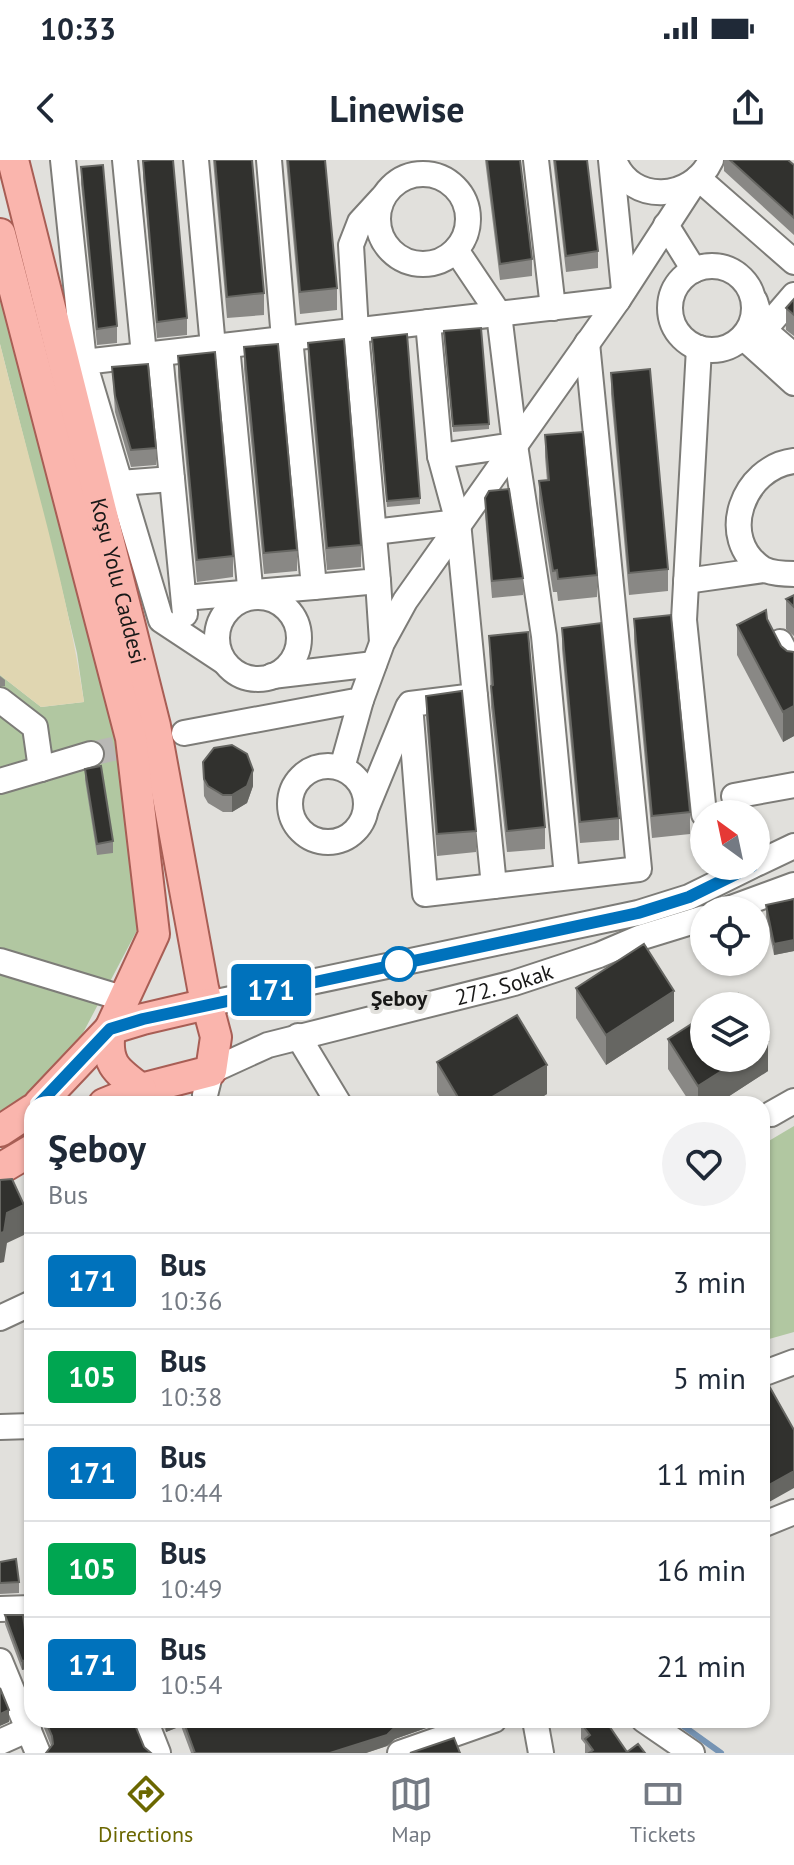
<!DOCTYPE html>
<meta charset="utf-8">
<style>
body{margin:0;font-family:"PT Sans",sans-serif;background:#f2f2f3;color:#1f2937;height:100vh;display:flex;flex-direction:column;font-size:30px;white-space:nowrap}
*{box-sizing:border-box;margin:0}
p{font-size:26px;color:#747a83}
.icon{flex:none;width:44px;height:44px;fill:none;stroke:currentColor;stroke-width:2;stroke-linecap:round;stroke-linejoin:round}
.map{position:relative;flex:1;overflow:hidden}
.details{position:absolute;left:24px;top:936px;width:746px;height:632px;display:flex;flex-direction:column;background:#fff;border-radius:24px;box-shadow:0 2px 6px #0004}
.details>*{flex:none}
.badge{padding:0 16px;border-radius:6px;font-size:28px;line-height:52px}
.needle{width:52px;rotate:327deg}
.buttons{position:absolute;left:690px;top:640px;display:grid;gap:16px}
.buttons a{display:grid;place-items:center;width:80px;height:80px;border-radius:50%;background:#fff;box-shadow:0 2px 6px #0004;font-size:40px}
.map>.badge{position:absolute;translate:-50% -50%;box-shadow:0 0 0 4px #fff}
.round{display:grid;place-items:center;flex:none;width:84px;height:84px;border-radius:42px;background:#f2f2f3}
.overview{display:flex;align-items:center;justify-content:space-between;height:136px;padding:0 24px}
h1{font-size:38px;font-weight:700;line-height:60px}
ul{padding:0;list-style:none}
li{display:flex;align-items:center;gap:24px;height:96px;padding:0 24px;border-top:2px solid #e0e1e3}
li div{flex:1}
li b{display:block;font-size:30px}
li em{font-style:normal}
li .badge{min-width:88px;font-weight:700;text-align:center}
.status{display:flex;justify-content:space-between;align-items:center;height:56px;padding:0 40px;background:#fff;direction:ltr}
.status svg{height:22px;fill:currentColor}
header{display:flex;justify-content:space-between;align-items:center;height:104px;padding:0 24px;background:#fff;font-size:36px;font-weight:700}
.dock{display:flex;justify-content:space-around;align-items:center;height:112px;border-top:2px solid #e0e1e3;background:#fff;font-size:22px;color:#747a83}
.dock a{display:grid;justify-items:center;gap:4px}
.dock .active{color:#6b6700}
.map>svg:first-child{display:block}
</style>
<div class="status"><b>10:33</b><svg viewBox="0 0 49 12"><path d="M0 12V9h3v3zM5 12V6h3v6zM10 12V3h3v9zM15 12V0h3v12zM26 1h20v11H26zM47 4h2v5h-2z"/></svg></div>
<header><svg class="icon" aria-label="back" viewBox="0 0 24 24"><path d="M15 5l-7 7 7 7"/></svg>Linewise<svg class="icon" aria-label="share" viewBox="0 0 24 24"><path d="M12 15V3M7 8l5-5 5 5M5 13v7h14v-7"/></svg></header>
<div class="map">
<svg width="794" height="1593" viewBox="0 0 794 1593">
<rect width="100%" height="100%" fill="#e1e0dc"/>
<path fill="#b1c7a1" d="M0 91 120 581 145 755 83 873 36 934 0 959V515L41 547 84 542 77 493 59 417 0 184Z
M794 966V1172L762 1181V985Z"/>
<path fill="#e0d6b1" d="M0 184C29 303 66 421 84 542L41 547 0 515Z"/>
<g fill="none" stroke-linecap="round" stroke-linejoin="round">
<path stroke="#7694b4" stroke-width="6" d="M675 1560 721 1593"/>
<path stroke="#b9b8b5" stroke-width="24" stroke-dasharray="24 12" stroke-linecap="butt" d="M91 594 147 581"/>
<defs>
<g id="minor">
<path d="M63 0 84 202"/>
<path d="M125 0 144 195"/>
<path d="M196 0 213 187"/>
<path d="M269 0 284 179"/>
<path d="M536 0 553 148"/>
<path d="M611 0 624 130"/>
<path d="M614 0C631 45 692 41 711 0"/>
<circle cx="423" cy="59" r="45"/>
<path d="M698 18 794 102"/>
<path d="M666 65 694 110"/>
<circle cx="712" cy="148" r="42"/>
<path d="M755 141 764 170 794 196"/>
<path d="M428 162 440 296 458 362 475 536 410 544 425 734 639 709 587 183"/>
<path d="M764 170 794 135"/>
<path d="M743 177 794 223"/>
<path d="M227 186 251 437"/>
<path d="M699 188 684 460 704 654"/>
<path d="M160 194 185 454"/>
<path d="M515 285 544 476 567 717"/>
<path d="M440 296 515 285 499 154 456 90"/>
<path d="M794 301C743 307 716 379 763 409 771 413 785 414 794 414"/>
<path d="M120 323 172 319"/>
<path d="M374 372 458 362"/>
<path d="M378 421 382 482"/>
<path d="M686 421 764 410"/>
<path d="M314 427 378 421 356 171 351 85 360 62 382 38"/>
<circle cx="258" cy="478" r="41"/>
<path d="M184 438 314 427 290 178"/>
<path d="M780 482 794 508"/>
<path d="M223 501 161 460 84 202 618 140"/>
<path d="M272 516 374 504"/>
<path d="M475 536 494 726"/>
<path d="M0 540 35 567 41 609 91 594"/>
<path d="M184 573 361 540 382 483 405 441 618 140 694 23"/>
<circle cx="328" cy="644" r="38"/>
<path d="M342 608 361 540"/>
<path d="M0 621 41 609"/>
<path d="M734 636 794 625"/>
<path d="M366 649 408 547"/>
<path d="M756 704 794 686"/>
<path d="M726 750 794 725"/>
<path d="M0 801 125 839"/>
<path d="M207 844 638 753 689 737 752 706"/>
<path d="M298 876 339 944"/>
<path d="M141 929 160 944"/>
<path id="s1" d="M206 944 205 935 211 911 268 885 514 823 599 795 639 778 704 758"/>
<path d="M771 954 794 941"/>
<path d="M0 1158 32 1143"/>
<path d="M762 1214 794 1202"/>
<path d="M0 1267 32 1266"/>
<path d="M762 1365 794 1352"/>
<path d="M0 1449 32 1448"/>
<path d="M0 1501 38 1593"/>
<path d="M145 1560 158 1593"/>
<path d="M535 1560 541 1593"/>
<path d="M644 1560 692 1593"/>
<path d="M0 1582 29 1569"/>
<path d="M400 1593 494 1560"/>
</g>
<g id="major">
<path id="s2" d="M13 0 155 566 203 828 216 877 211 911 141 929 104 944"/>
<path d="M0 74 131 578 154 774 110 869C105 903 115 910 141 929"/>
<path d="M39 944 110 869 143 859 207 844"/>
<path d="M0 971 32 950"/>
<path d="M0 1009 32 990"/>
</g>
</defs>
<use href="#minor" stroke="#7d7c78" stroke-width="28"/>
<use href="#major" stroke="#a85e55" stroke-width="34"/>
<use href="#minor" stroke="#fff" stroke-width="24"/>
<use href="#major" stroke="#fab5ad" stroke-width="30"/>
</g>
<path fill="#898885" d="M213 0H252L264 133V155L227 158Z
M286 0H325L337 128V150L300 154Z
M485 0H520L532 99V116L500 120Z
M553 0H587L598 91V108L566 112Z
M724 0H788L794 5V75L724 11Z
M143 1 187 158V175L157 178 143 17Z
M81 7 117 166V183L97 185 81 24Z
M794 139V176L786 170V148Z
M444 177 489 264V269L453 272Z
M308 183 361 385V407L327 410 308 204Z
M372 184 420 338V344L387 347Z
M244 187 297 390V411L264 414 244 209Z
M178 196 233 396V417L197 422 178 217Z
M112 207 156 288V305L131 307 115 252Z
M611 213 668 409V431L629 435 611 234Z
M545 275 597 415V437L558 441 557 432H553L539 343V321H547L545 297Z
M485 338 523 418V435L492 438 485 355Z
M794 435V476L786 469V439Z
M634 459 690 652V674L652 678 634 481Z
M767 459 781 486 787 491 794 492V576L783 582 737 495V465Z
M562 468 619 658V680L580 683 562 489Z
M489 476 545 667V689L507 692 491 547Z
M0 516 5 520V526H0Z
M426 536 476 671V692L437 696 426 557Z
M203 602 253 626 247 643 232 652H223L208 643 204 636Z
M85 609 113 681V693L97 695 85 620Z
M794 739V791L774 795 766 757V745Z
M576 828 674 861 606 905 576 858Z
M668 879 768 911 717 944H691L668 909Z
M437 902 547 934 531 944H444L437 932Z
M32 1146V1187L28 1178V1148Z
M0 1402 19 1422V1433L0 1434Z
M5 1455 29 1508 22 1510 5 1464Z
M41 1560H133L51 1586Z
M161 1560H449L395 1579 387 1586 366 1593H191L181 1566 166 1572Z
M581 1563 627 1592 645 1593H585V1584L581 1579Z"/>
<path fill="#666662" d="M794 546V576L783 582V552Z
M253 610V626L247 643 232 652V635Z
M794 780V791L774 795V784Z
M674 831V861L606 905V875Z
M768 881V911L717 944H698V926L742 898H756V889Z
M547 905V934L531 944H480Z
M24 1045V1075L7 1083 4 1102 0 1103V1073L7 1053Z
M794 1311V1328L762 1346V1329Z
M29 1500V1508L22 1510V1501Z
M9 1550V1562L0 1566V1554Z
M166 1560H181V1566L166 1572Z
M416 1560H449L395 1579 387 1586 366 1593H330Z"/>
<path fill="#31312e" stroke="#666662" stroke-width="2" d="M151 0H173L187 158 157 162 143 1Z
M215 0H252L264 133 227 137Z
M288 0H325L337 128 300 132Z
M487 0H520L532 99 500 104Z
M555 0H587L598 91 566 96Z
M730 0H788L794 5V58Z
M103 5 117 166 97 169 81 7Z
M794 139V155L786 148Z
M481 168 489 264 453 266 444 171Z
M407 174 420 338 387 341 372 178Z
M344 179 361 385 327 388 308 183Z
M278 184 297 390 264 393 244 187Z
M215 192 233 396 197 400 178 196Z
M148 204 156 288 131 290 115 236 112 207Z
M650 209 668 409 629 413 611 213Z
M583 272 597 415 558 419 557 410 553 411 539 321 549 320 545 275Z
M509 329 523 418 492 421 485 338 489 331Z
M794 435V447L786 439Z
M766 450 767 459 781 486 787 491 794 492V546L783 552 737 465Z
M671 455 690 652 652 656 634 459Z
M601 463 619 658 580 662 562 468Z
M528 472 545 667 507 671 491 526 493 525 489 476Z
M462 531 476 671 437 674 426 536Z
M232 585 247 594 253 610 247 626 232 635H223L208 626 204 619 203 602 214 588Z
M101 606 113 681 97 684 85 609Z
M794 739V780L774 784 766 745Z
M644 784 674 831 606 875 576 828Z
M738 834 746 846H720Z
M517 855 547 905 480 944H462L437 902Z
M704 856V898H742L698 926 668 879Z
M756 862 768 881 756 889Z
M12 1019 24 1045 7 1053 4 1072 0 1073V1020Z
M32 1146V1157L28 1148Z
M768 1224 794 1270V1311L762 1329V1227Z
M16 1399 19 1422 0 1423V1402Z
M5 1455H23L29 1500 22 1501Z
M0 1528 9 1550 0 1554Z
M45 1560H133L144 1587 151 1593H46L53 1584 52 1576Z
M183 1560H416L395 1567 387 1575 330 1593H195Z
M585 1560H605L627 1592 638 1584 645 1593H589L593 1590 585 1579 590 1575 581 1563Z
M454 1578 460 1593H410Z"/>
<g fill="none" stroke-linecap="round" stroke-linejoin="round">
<defs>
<path id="line" d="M39 944 110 869 143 859 638 753 689 737 752 706"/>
</defs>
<use href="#line" stroke="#fff" stroke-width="18"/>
<use href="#line" stroke="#0072bc" stroke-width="12"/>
</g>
<circle fill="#fff" stroke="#0072bc" stroke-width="4" cx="399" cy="804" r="16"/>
<g text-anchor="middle" stroke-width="8" stroke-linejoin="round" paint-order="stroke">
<g font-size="22" fill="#181817" stroke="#e1e0dc">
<text dy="8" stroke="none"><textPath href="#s2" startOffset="434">Koşu Yolu Caddesi</textPath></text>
<text dy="8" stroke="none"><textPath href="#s1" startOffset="340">272. Sokak</textPath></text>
</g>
<g font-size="22" font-weight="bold" fill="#181817" stroke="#e1e0dc">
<text x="399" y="846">Şeboy</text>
</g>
</g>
</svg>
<div class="buttons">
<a><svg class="needle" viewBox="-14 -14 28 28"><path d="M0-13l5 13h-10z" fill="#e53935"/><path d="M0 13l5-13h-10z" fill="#747a83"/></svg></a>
<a><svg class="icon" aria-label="locate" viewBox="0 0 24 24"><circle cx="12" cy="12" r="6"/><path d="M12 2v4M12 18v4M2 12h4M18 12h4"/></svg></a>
<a><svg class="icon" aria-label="layers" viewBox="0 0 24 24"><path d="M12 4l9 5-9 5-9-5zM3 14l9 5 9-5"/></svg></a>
</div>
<b class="badge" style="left:271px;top:830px;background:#0072bc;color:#fff">171</b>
<section class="details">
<div class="overview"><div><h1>Şeboy</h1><p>Bus</p></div><a class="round"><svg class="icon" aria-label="heart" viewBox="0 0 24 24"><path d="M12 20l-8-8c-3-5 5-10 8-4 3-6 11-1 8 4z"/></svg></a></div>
<ul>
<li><span class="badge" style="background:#0072bc;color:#fff">171</span><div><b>Bus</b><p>10:36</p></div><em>3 min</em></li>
<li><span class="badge" style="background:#00a651;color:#fff">105</span><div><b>Bus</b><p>10:38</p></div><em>5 min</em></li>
<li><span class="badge" style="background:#0072bc;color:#fff">171</span><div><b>Bus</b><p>10:44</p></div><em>11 min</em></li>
<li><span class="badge" style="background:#00a651;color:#fff">105</span><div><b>Bus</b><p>10:49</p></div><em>16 min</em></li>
<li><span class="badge" style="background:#0072bc;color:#fff">171</span><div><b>Bus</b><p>10:54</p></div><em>21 min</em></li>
</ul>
</section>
</div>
<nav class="dock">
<a class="active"><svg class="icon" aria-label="directions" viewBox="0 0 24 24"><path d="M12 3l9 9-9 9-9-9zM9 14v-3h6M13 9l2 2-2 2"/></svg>Directions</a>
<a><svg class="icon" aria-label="map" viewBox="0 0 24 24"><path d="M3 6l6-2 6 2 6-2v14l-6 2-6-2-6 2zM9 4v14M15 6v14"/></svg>Map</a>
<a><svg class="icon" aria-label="tickets" viewBox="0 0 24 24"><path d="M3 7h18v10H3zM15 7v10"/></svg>Tickets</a>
</nav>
